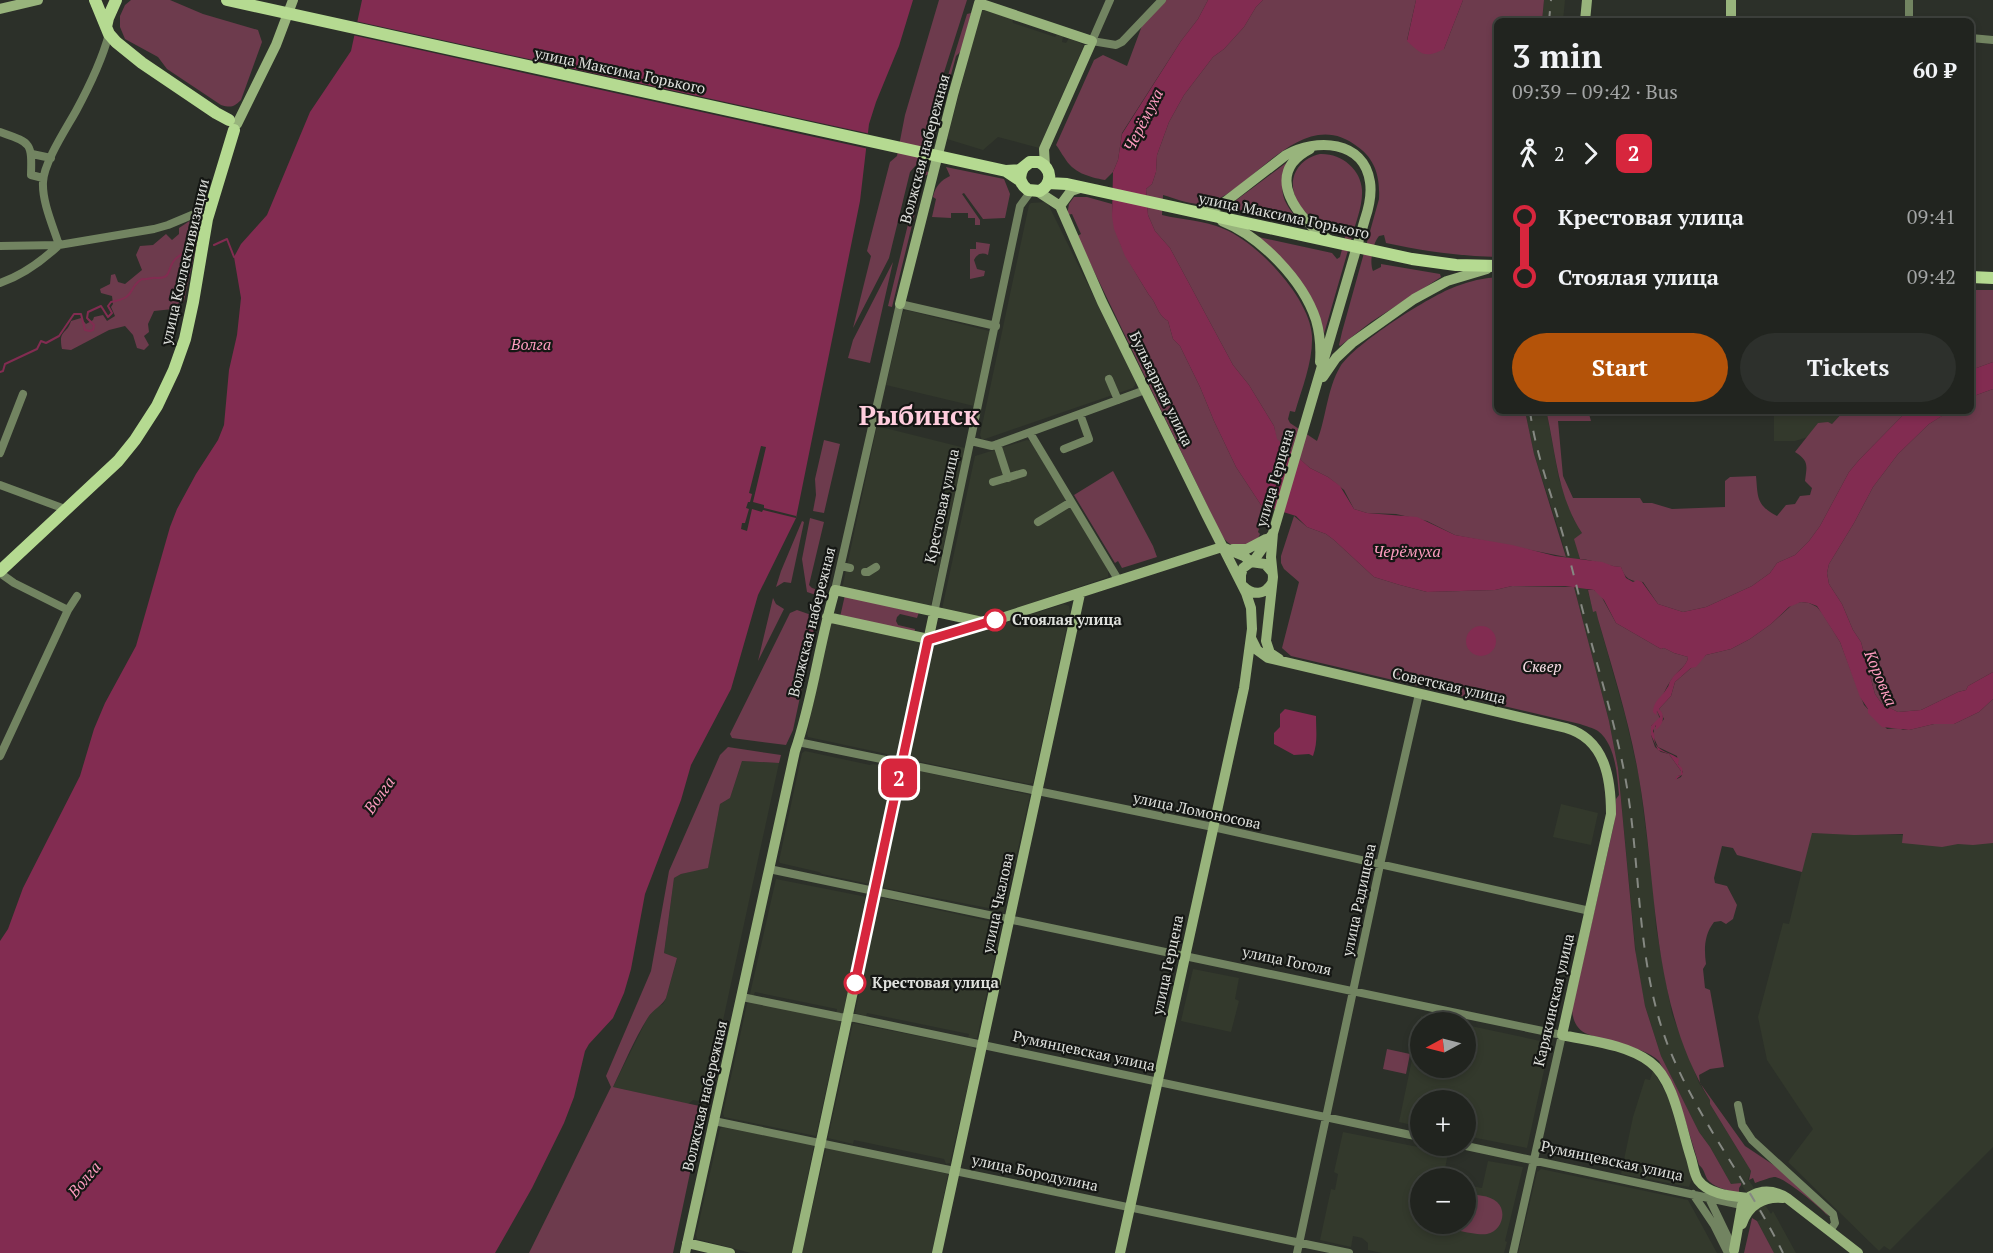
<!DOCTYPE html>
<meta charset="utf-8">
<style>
body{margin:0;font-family:"PT Serif",serif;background:#2d302c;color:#f1f3f6;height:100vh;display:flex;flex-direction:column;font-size:22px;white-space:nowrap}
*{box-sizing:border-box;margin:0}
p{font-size:20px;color:#a2a4a4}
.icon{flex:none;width:33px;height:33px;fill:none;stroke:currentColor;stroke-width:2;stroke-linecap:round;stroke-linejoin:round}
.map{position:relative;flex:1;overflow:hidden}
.side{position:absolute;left:1494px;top:18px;width:480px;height:396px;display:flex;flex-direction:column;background:#21241f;border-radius:9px;box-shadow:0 3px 9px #0003,0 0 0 2px #3e413d}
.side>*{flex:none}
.badge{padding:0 12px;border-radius:9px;font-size:21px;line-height:39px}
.needle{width:39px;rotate:263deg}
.tools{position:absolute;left:1410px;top:1012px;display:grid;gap:12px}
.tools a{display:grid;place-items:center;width:66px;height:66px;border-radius:50%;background:#21241f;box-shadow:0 3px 9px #0003,0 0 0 2px #3e413d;font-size:30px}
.map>.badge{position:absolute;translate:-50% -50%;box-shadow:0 0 0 3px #fff}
.legs{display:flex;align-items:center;gap:9px;height:66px;padding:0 18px;font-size:20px}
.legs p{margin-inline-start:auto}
.summary{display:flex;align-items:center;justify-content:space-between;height:102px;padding:0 18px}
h1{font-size:33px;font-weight:800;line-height:45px}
.cta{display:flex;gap:12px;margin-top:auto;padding:12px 18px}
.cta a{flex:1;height:69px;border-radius:36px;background:#b45309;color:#fff;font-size:24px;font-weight:800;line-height:69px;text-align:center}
.cta a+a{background:#2d302c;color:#f1f3f6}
ul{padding:0 18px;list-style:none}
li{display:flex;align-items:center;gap:21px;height:60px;font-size:22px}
li i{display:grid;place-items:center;width:9px;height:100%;margin:0 8px;background:currentColor}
li i::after{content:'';width:15px;height:15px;margin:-8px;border:4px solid;border-radius:50%;background:#21241f}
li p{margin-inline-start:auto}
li:first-child i{background:linear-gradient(#0000 50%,currentColor 0)}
li:last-child i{background:linear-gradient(currentColor 50%,#0000 0)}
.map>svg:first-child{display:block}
</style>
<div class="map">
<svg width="1993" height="1253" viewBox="0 0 1993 1253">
<rect width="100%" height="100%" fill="#2c3029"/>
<path fill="#33392c" d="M1544 0H1565L1563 21H1542Z
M983 10 1012 18 1013 23 1055 37 1057 35 1063 36 1062 42 1066 43 1069 38 1084 45 1039 148 998 137 983 150 947 139 980 15Z
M1045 202 1048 204 1135 380V385L1133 388 982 440 980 435 1029 205 1031 203Z
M906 310 989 331 990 334 974 406 886 385 903 312Z
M1525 411H1543L1544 414H1547L1559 479 1573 518 1582 533 1575 540 1593 611H1596L1598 619 1625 715 1639 776 1653 886 1656 927 1672 1014 1699 1083 1710 1100V1104L1751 1171 1748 1179 1771 1214 1773 1211 1796 1253H1774L1757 1221 1763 1219 1741 1184H1731L1710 1147 1699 1132 1661 1056 1645 1006 1637 966 1618 768 1609 721 1561 537 1534 454Z
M1791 411H1844L1832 424 1818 423 1808 437 1795 441H1774V412L1790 413Z
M877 426 965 448 930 609 842 589Z
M1027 440 1031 441 1108 570V577L981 620 942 609 975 456Z
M1064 604 1069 606 1070 612 1033 783 1029 784 912 760 910 754 934 645Z
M832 622 921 641 922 644 898 755 896 756 808 737 807 733 830 624Z
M805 751 870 765 873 764 894 768 895 770 871 883 869 884 822 874 819 872 780 863 779 861 802 753Z
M742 761 779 763 707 1094 700 1095 699 1101 693 1100 688 1104 613 1087 648 1017 657 1007 663 1004 666 998 677 959 664 953 674 878 681 874 708 867 720 804 730 798Z
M910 769 1030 795 1004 911 884 888 882 884 906 772Z
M1561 804 1598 813 1591 845 1553 837Z
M1811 833 1993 837V1147L1890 1250 1884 1246 1879 1251 1788 1162 1813 1129 1767 1060 1758 1017 1783 923 1789 924Z
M776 879 867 897 843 1014H836L837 1009 755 992 753 997 750 994Z
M883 898 1002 924 977 1038H968L969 1034 867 1013 866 1016 855 1013 878 901Z
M1193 969 1239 978 1235 999 1239 1001 1231 1032 1181 1021Z
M751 1002 841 1021 816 1136 724 1117 723 1113 747 1004Z
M1421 1016 1456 1023H1420V1068H1466V1025L1550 1043 1527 1148 1466 1136V1101H1420V1127L1399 1122Z
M853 1023 972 1047 976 1050 950 1163 946 1164 944 1159 854 1140 853 1144 828 1138Z
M1653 1070 1668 1097 1692 1178 1689 1187 1621 1174 1633 1117 1645 1079 1650 1080Z
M722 1127 814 1145 792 1253H751L697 1239 696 1235 720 1129Z
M1343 1132 1448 1153 1443 1179H1420V1224H1466V1185L1482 1188 1488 1161 1523 1167 1505 1241 1507 1242 1504 1253H1382L1368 1250V1243L1362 1238 1353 1236 1351 1247 1320 1240 1331 1189 1335 1190 1338 1174 1334 1172Z
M826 1148 948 1174 932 1253H802Z
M1541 1169 1688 1200 1717 1253H1518L1537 1172Z"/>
<path fill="#6d3b4d" d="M131 0H170L203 14 258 30 262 42 241 100C234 107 231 108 221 105L167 69 158 57 125 39 120 27V16L125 5Z
M939 0H967L926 129 917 164 910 172 889 258 853 328 871 256 867 251 890 162 897 156 905 115Z
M1166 0H1208L1198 19 1181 41 1122 133 1118 160 1113 172 1105 180C1089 177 1073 173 1064 157 1061 153 1060 150 1056 145L1094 60 1103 55 1127 66 1143 23Z
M1263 0H1416L1407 40 1444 49 1463 0H1544L1542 21H1497V257C1459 256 1423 251 1386 243L1384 235 1379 236C1373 243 1369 261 1373 271L1381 267V264L1440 274 1441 277 1371 322 1340 346 1339 345 1342 332 1379 199C1380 178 1376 160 1358 147 1304 104 1257 184 1212 202 1196 208 1178 199 1163 195L1162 215C1182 220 1204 220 1224 229 1258 243 1310 298 1312 336 1313 362 1302 388 1295 412L1290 411 1288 419 1290 423 1317 441C1326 419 1327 389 1340 367 1354 344 1431 295 1457 286 1470 281 1483 278 1497 277V411H1525L1534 454 1566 557 1455 535 1427 521 1396 514 1367 513 1354 509 1344 490 1328 477 1310 468 1276 439 1274 426 1249 385 1233 365 1170 248 1155 231 1148 215 1146 189 1152 184 1156 172 1157 155 1169 122 1184 95 1213 57 1224 49 1244 27 1256 7Z
M971 13 962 50 956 56 934 138 929 137 967 14Z
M1320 154C1341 153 1361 169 1362 190 1363 206 1355 224 1351 240 1342 271 1333 303 1324 334L1320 318 1258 237 1332 253 1337 259 1340 257 1345 238 1343 227 1337 224V232L1309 214 1308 215C1304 210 1298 205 1296 199 1287 178 1298 159 1320 154Z
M1290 160C1279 190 1278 197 1301 223L1298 225 1231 210 1230 209 1233 207 1231 204Z
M946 167 1004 179 1010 194 1005 218 983 219 964 193 962 194 980 220V225H975V218H968V213H951V218L932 217 936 199 933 197C935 187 941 180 950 176Z
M921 171 930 172 929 174 924 176 892 307 888 306Z
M1074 197H1087L1112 204C1112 238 1132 267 1149 295 1157 303 1157 315 1168 321L1173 339 1180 346 1200 387 1214 421 1236 467 1261 505 1266 507 1258 532 1260 534 1256 542C1239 545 1231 551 1221 534L1077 236 1081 234 1072 214 1067 215 1069 204Z
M191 220 197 221 200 229 184 301 173 309 154 311 148 324 149 332 144 336 149 345 144 350 137 348 133 335 125 326 109 330 71 350 62 349C58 329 67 335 71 321L81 318 86 324 93 320 94 317 103 315 107 321 115 316 111 307 113 304 112 296 101 293 100 289 110 284 111 275 115 274 118 282 125 284 142 270 136 255 140 246 153 245 166 234 172 240 179 234V228Z
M976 242 990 244 988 255C982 252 977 254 974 260L977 269 985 271 984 276 970 279V249H976Z
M893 262 870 363 848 358 853 340Z
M1971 290H1993V362L1971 370Z
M1993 389V672L1968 686 1966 690 1958 692 1921 710 1898 712 1882 704 1875 694 1861 642 1853 630 1842 604 1829 584 1827 573 1829 564 1854 523 1873 487 1898 454 1929 424 1948 412 1971 411V397Z
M1543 411H1584L1589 414 1591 421H1558L1563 476 1573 498H1640L1643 503H1652L1672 509 1725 507V481L1730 477 1756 476C1758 497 1756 505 1777 516L1786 505 1795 504 1800 496 1810 495 1812 488 1805 481C1807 465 1809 461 1795 452L1818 423 1828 422 1832 424 1844 411H1907L1859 460 1849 472 1820 526 1809 541 1795 555 1777 563 1770 573 1752 586 1706 607 1683 612 1658 604 1643 582C1630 581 1625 579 1621 567 1607 566 1594 560 1580 559L1574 539 1582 533C1558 497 1556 455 1547 414L1543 415Z
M824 440 840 444 824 513 813 511 816 495 815 479Z
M1113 471 1153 546 1157 557 1122 568 1118 561 1115 563 1074 495Z
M1294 516 1307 527 1326 534 1334 540 1374 577 1400 585 1427 592 1495 590 1512 586 1574 587 1609 721 1618 768 1635 949 1645 1006 1661 1056 1699 1132 1710 1147 1731 1184 1741 1183V1185L1739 1188V1192L1736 1193C1727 1190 1713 1187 1707 1179 1704 1173 1704 1169 1699 1165L1677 1094 1659 1061C1643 1046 1606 1042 1585 1033 1576 1028 1573 1020 1572 1010L1614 824 1616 799 1619 795C1617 775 1616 745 1598 731 1594 728 1585 726 1580 724L1291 656 1282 648 1299 582 1284 569 1281 563V556Z
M810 518 824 522 809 585 812 588 821 591 819 596 807 592 802 559Z
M802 521 804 522 791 583 784 582 776 587 781 571Z
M1588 590H1594L1600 594 1616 623 1661 649 1664 648 1674 653 1688 657C1687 665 1682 667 1677 673 1667 683 1661 699 1656 712L1657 711 1660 719 1651 726V735L1655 747 1661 752 1669 754 1681 771V775L1678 776 1677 779 1681 777 1683 772 1678 764 1677 756 1658 747 1654 738V727L1657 726 1656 729 1664 719 1659 709 1671 696 1675 682 1706 655 1731 649 1750 639 1771 624 1793 604 1801 602 1809 603 1817 607 1822 613 1840 642 1864 705 1887 729 1899 728 1903 730H1909L1934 724H1954L1979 712 1993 699V843L1973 845 1958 844 1942 847 1902 843 1903 834 1854 835 1812 833 1802 872 1737 855 1733 848 1722 846 1714 878 1715 883 1727 886 1737 905 1733 919 1726 924 1721 921 1714 922C1704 935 1704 949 1706 964L1703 969 1705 988 1710 990 1724 1067 1710 1069 1699 1075 1700 1083 1745 1146 1781 1170 1825 1211 1829 1217C1822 1209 1783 1176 1774 1177 1768 1178 1761 1181 1755 1183L1753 1178 1749 1180 1751 1171 1710 1104V1100C1650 1003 1658 887 1639 778 1630 724 1613 671 1598 619L1596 611 1593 612Z
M845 595 919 612 917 618 900 614 897 617 896 621 898 625 915 629 914 634 840 617Z
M773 598 776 604 784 609 758 661Z
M797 610 817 617 793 730 786 745 732 738 730 734 790 613Z
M728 747 781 755 779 763 742 761 730 798 720 804 708 868 681 874 674 878 664 953 677 958 666 998C662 1006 652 1010 647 1019 634 1040 624 1064 613 1087L704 1107 673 1253H529L611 1087 606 1076 651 971 669 871 720 755Z
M1387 1049 1410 1054 1406 1074 1383 1069Z
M1466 1193C1474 1195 1490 1195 1497 1202 1508 1212 1501 1232 1487 1234 1475 1236 1445 1227 1432 1224H1466Z
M1752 1218 1757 1221 1774 1253H1744Z"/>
<path fill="#822c51" d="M362 0H913L899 46 876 102 869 124 860 201 796 518 758 595 731 689 691 765 681 800 645 894 631 969 624 993 613 1018 589 1044 585 1051 574 1097 564 1123 532 1188 495 1253H0V941L8 929 23 888 80 776 94 729 105 703 136 646 170 527 177 509 196 474 218 440 224 425 229 370 237 335 241 298 234 257 241 244 267 215 310 112 351 51Z
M1208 0H1263L1256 7 1244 27 1224 49 1213 57 1184 95 1169 122 1157 155 1156 172 1152 184 1146 189 1148 215 1155 231 1170 248 1233 365 1249 385 1274 426 1277 439 1310 468 1328 477 1340 486 1354 509 1367 513 1417 517 1455 535 1512 545 1555 556 1602 562 1613 566 1621 567 1626 578 1633 582 1637 580 1642 582 1658 604 1683 612 1706 607 1752 586 1770 573 1777 563 1795 555 1809 541 1820 526 1849 472 1859 460 1907 411H1950L1929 424 1898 454 1873 487 1854 523 1829 564 1827 573 1829 584 1842 604 1853 630 1861 642 1875 694 1882 704 1898 712 1921 710 1958 692 1966 690 1968 686 1993 672V699L1979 712 1954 724H1934L1909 730 1882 727 1868 713V709L1860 697 1840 642 1817 606 1809 603 1801 602 1789 607 1771 624 1750 639 1731 649 1706 655 1696 667 1691 668 1675 682 1671 696 1659 709C1666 716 1663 724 1656 730V725L1653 731C1656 737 1653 739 1656 745 1661 752 1672 753 1679 759L1678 764 1682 768 1683 774 1675 780 1677 776 1681 775V771L1669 754 1658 750 1651 735V726L1660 717 1657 711 1656 715 1653 712C1653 701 1662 697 1667 688 1669 686 1669 682 1671 680 1676 671 1687 667 1688 657L1674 653 1664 648 1661 649 1616 623 1604 600 1594 590 1565 586H1512L1495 590 1427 592 1400 585 1374 577 1334 540 1326 534 1307 527 1296 516 1261 505 1236 467 1214 421 1200 387 1180 346 1173 339 1168 321C1157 315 1157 303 1149 295L1125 256 1114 229 1112 216 1113 172 1118 160 1122 134 1181 41 1198 19Z
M1416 0H1463L1444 49C1425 59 1421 54 1407 41Z
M1993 362V389L1971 397V370Z
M1466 641a15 15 0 1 1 30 0a15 15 0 1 1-30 0Z
M1285 709 1316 716C1316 731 1318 742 1313 756L1309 754 1294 755 1274 744V733L1280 727V714Z"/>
<path fill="#2c3029" d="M355 21 871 134 869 149 352 35Z
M761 446 766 447 753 502 764 505V508L796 516V518L763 510 762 512 752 509 747 531 741 529 742 523H745L749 509 746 508 748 502H750L752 494 749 493Z"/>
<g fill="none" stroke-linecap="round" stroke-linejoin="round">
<path stroke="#822c51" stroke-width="2" d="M214 245 227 239 234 257H236
M0 372 3 371 5 364 37 349 41 341 46 343 59 336 74 314H81L85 330 90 331 93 330 94 325 87 318 88 312 101 306 108 317 112 313 108 306 111 302C138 297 126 289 142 279 148 280 151 277 157 278 171 278 167 272 173 262 176 257 181 255 185 252"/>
<path stroke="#728461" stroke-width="8" d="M1110 0 1092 41 1116 45 1122 42 1162 0
M1909 0V21
M1971 38 1993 40
M0 132C31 143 32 142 31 175L43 178
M32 154 51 158
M0 246 59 245 154 229 168 225 211 207
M0 283C23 275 41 262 59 245 53 226 42 202 43 182 44 162 66 129 76 111 89 87 102 60 109 34
M1109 379 1118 400
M1030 433 1119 581
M971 441 992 446 1145 390
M997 444 1008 478
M1064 449 1089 439 1080 414
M0 453 23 394
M993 482 1023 473
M0 485 65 509
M1038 522 1071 502
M841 566 850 568
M865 572H868L876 567
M0 573 14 583 68 610
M835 590 900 304 996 326
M934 613 1020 206 1031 191
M798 742 1213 827 1590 911
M0 756 68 610 77 596
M769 869 1562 1035 1513 1253
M742 997 840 1017 855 1018 1420 1137
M1738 1105 1742 1125 1752 1140 1833 1214 1835 1223 1830 1231
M714 1121 1349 1253
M1466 1146 1746 1206
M1693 1194 1714 1225 1728 1253
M1708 1196 1734 1250
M1297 1253 1380 865 1419 694"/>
<path stroke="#98b47c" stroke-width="10" d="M1731 0V21
M0 9 38 0
M1585 21 1587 0
M237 124 276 45 293 0
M1310 149C1261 174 1299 220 1329 240
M1037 191 1060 206
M1060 206 1102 302 1206 514 1246 593 1251 608 1252 629 1244 688 1120 1253
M1060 206 1071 191 1083 187
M1199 212 1213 209 1225 202 1286 155C1316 138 1364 140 1370 182 1372 195 1369 207 1365 219L1273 533 1271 557 1273 577 1266 641 1270 653 1279 659
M1222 221C1260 236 1303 280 1316 320 1320 334 1321 348 1320 362
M900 304 953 95 979 3 1092 41 1044 149 1045 166
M1323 377 1336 358 1352 343 1414 299 1447 281 1487 269
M1222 547 1244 556 1251 562 1265 564 1272 572
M1233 549H1247L1266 539
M1241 583V575L1243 568 1255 559 1271 536
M1243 586C1253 596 1265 595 1272 583
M827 617 933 640 1222 547
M1251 638 1257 650 1268 658 1566 728C1605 739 1611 778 1611 814L1562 1035C1590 1041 1626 1044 1650 1062 1675 1080 1681 1129 1691 1158 1693 1164 1694 1174 1698 1180 1709 1195 1732 1196 1749 1198
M1742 1224C1748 1205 1764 1196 1783 1198
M687 1243 730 1253
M1734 1250 1742 1205C1753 1189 1771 1188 1787 1198L1858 1253
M685 1253 795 751C813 699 819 643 835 590L987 623
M797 1253 934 613
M937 1253 1080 594"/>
<path stroke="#b5da91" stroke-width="12" d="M95 0 109 34 116 42 142 63 216 113 229 120
M227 0 1006 171 1021 181
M106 27 108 18 116 0
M1006 171 1020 170 1030 162H1039C1052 169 1053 183 1040 191L1028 190C1020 184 1018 177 1023 168
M1048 183 1067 184 1412 259 1456 265 1497 266
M1971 277 1993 278
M0 571 118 461 135 440 157 406 174 370 185 339 193 302 207 219 234 130"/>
<path stroke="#858882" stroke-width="2" stroke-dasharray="10 10" stroke-linecap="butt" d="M1549 21 1551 0
M1530 411C1535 450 1549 487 1560 525 1571 561 1579 598 1589 634 1601 678 1614 722 1623 766 1642 857 1634 955 1667 1043 1696 1118 1748 1181 1783 1253"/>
</g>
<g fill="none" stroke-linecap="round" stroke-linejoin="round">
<defs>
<path id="line-1" d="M855 983 928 640 995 620"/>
</defs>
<use href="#line-1" stroke="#fff" stroke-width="14"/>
<use href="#line-1" stroke="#d7263d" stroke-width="9"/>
</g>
<g fill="#fff" stroke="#d7263d" stroke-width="3">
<circle cx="995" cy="620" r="10"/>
<circle cx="855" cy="983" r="10"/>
</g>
<g text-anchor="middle" stroke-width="4.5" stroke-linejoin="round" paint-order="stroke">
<g font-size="15" fill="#dfe1dd" stroke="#151714">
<text transform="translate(620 71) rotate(12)" y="5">улица Максима Горького</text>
<text transform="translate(925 149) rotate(-75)" y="5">Волжская набережная</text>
<text transform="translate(1284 216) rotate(12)" y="5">улица Максима Горького</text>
<text transform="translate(185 262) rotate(-77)" y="5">улица Коллективизации</text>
<text transform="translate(1161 389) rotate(64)" y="5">Бульварная улица</text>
<text transform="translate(1275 478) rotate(-74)" y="5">улица Герцена</text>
<text transform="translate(942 506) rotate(-78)" y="5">Крестовая улица</text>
<text transform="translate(812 622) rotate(-76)" y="5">Волжская набережная</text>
<text transform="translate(1449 686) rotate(13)" y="5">Советская улица</text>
<text transform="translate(1197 811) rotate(12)" y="5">улица Ломоносова</text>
<text transform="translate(1359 900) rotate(-78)" y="5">улица Радищева</text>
<text transform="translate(998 903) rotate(-78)" y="5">улица Чкалова</text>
<text transform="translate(1287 961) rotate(12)" y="5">улица Гоголя</text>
<text transform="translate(1168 965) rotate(-78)" y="5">улица Герцена</text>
<text transform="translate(1554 1000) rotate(-77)" y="5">Карякинская улица</text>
<text transform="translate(1084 1051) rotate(12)" y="5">Румянцевская улица</text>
<text transform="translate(705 1096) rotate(-77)" y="5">Волжская набережная</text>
<text transform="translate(1612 1161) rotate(12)" y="5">Румянцевская улица</text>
<text transform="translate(1035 1173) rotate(12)" y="5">улица Бородулина</text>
</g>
<g font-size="15" font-weight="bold" fill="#dfe1dd" stroke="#151714" text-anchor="start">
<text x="1012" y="625">Стоялая улица</text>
<text x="872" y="988">Крестовая улица</text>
</g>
<g font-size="15" font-style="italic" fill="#f7dde5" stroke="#151714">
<text x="1542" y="672">Сквер</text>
</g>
<g font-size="16" font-style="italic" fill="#fd9cbf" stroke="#151714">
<text transform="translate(1143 120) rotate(-63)" y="6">Черёмуха</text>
<text x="531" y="350">Волга</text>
<text x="1407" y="557">Черёмуха</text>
<text transform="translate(1881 678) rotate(67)" y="6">Коровка</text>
<text transform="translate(379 795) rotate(-55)" y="6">Волга</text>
<text transform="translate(84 1179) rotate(-50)" y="6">Волга</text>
</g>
<g font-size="27" font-weight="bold" fill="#ffcddd" stroke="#151714">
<text x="919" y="425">Рыбинск</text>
</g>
</g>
</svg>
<div class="tools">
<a><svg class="needle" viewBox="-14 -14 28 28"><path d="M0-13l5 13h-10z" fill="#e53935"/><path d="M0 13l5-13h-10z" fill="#a2a4a4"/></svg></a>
<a>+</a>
<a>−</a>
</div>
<b class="badge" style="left:899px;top:778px;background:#d7263d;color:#fff">2</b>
<section class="side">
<div class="summary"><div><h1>3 min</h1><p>09:39 – 09:42 · Bus</p></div><b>60 ₽</b></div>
<div class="legs"><svg class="icon" aria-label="walk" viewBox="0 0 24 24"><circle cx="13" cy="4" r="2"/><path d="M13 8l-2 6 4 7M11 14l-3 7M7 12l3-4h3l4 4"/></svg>2<svg class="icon" aria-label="forward" viewBox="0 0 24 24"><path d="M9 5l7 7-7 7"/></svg><b class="badge" style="background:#d7263d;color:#fff">2</b></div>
<ul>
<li><i style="color:#d7263d"></i><b>Крестовая улица</b><p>09:41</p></li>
<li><i style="color:#d7263d"></i><b>Стоялая улица</b><p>09:42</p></li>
</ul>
<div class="cta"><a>Start</a><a>Tickets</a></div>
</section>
</div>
